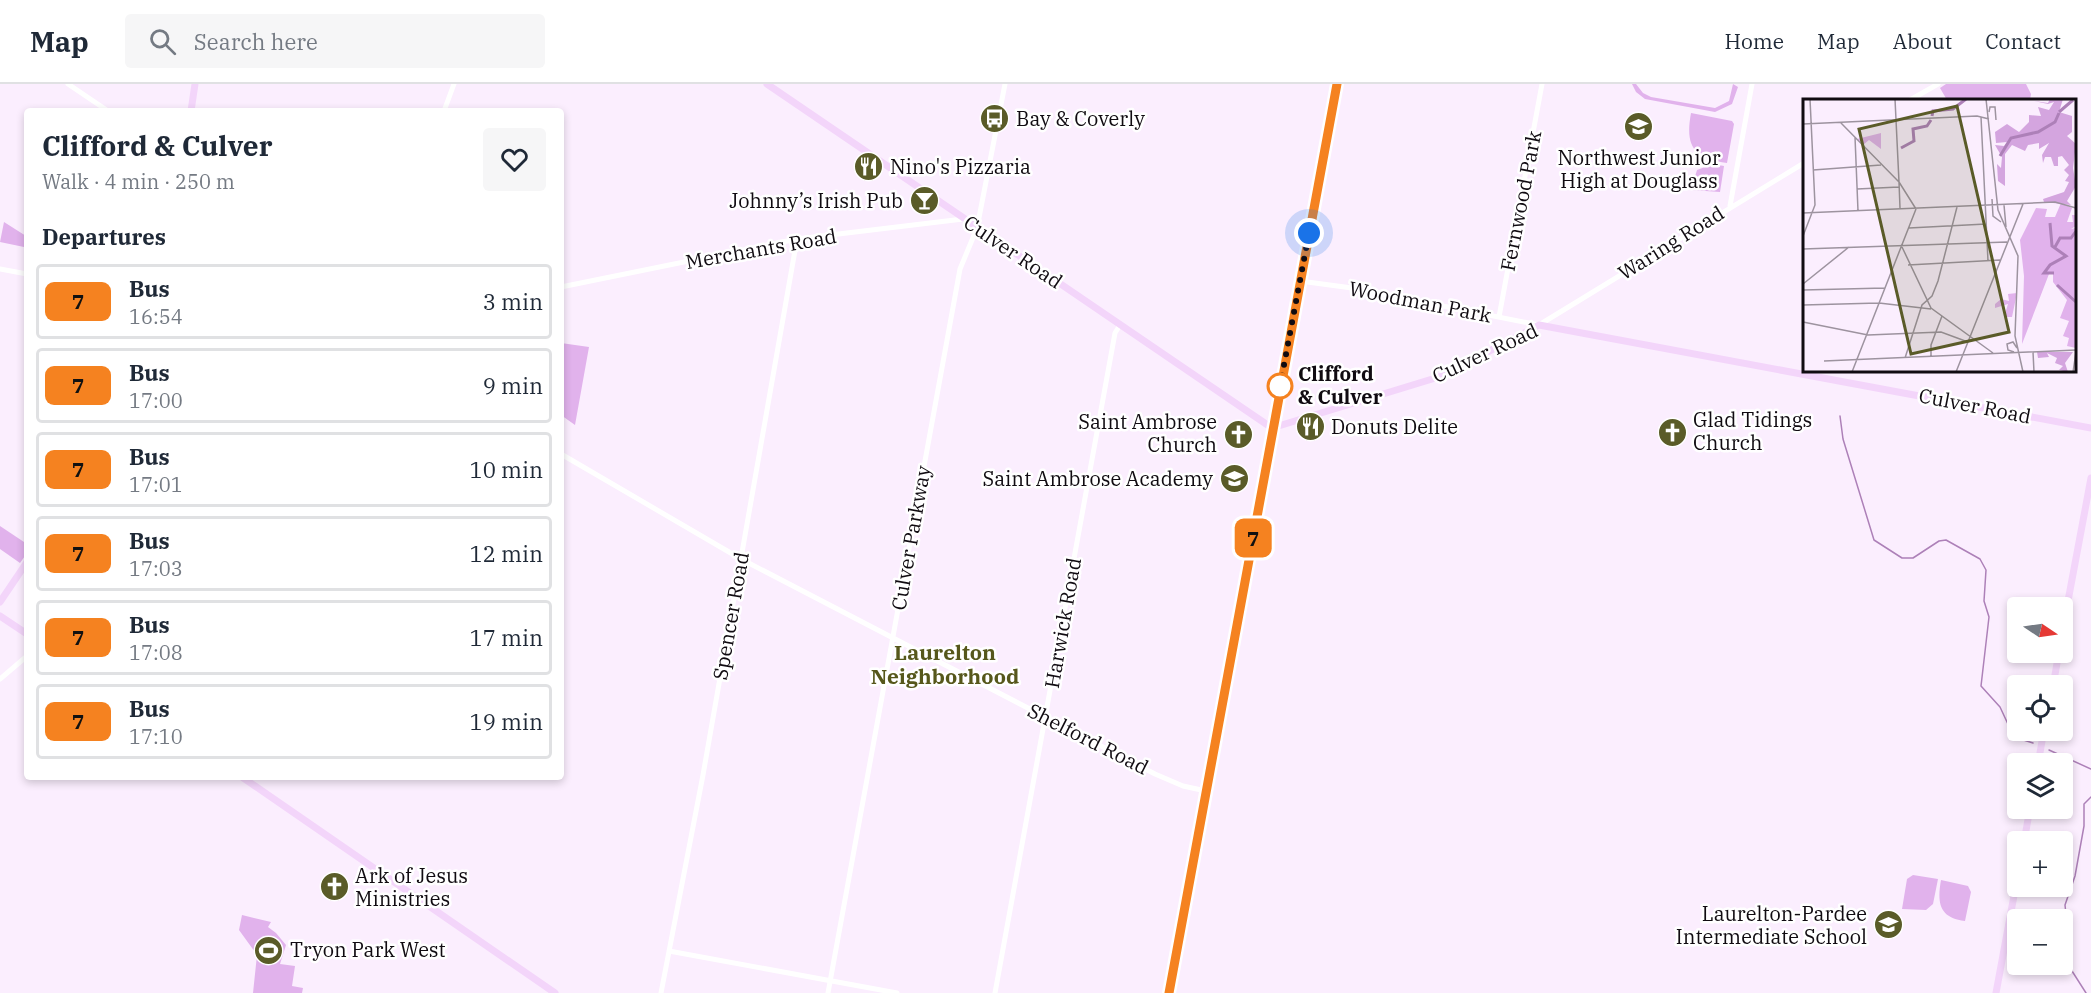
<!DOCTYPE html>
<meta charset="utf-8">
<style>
body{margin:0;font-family:"IBM Plex Serif",serif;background:#f6f6f7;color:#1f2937;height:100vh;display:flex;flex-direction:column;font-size:22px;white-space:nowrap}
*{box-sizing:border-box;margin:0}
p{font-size:20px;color:#747a83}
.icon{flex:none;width:33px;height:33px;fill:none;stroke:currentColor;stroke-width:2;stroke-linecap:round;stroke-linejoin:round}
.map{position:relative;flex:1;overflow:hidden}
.details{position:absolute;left:24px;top:24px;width:540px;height:672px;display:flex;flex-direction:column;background:#fff;border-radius:6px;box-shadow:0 3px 9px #0003}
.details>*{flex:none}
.badge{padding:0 12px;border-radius:9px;font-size:21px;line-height:39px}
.needle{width:39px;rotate:103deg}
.fabs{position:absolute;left:2007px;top:513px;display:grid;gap:12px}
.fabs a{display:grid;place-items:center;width:66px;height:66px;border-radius:6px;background:#fff;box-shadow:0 3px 9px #0003;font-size:30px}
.you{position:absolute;width:30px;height:30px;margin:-15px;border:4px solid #fff;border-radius:50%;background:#1a73e8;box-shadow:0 0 0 9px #1a73e833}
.map>.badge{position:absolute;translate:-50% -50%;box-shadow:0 0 0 3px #fff}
h2{padding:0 18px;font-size:22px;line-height:54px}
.round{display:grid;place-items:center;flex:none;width:63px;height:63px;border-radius:6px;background:#f6f6f7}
.summary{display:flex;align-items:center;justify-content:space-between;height:102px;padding:0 18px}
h1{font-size:28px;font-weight:700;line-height:45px}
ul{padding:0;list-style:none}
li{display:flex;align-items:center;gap:18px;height:75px;margin:0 12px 9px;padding:0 6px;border:3px solid #e0e1e3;border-radius:6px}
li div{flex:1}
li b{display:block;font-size:22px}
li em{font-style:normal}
li .badge{min-width:66px;font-weight:700;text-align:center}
header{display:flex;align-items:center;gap:36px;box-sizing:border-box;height:84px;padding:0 30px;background:#fff;border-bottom:2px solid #e0e1e3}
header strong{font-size:28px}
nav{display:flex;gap:33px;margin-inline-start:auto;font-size:21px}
.search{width:420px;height:54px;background:#f6f6f7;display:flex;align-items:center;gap:15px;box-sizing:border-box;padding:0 21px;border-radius:6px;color:#747a83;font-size:22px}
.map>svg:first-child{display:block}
</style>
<header>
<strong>Map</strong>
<div class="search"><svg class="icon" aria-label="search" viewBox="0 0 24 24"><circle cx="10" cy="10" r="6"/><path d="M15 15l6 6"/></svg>Search here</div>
<nav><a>Home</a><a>Map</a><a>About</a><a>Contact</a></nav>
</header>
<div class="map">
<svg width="2091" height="909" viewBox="0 0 2091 909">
<rect width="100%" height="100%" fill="#fbeefe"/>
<path fill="#e1b2ec" d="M1632 0H1636L1643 9 1651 13 1715 24 1729 17 1733 0 1738 3 1732 20 1715 28 1645 15 1636 8Z
M1946 0H2026L2031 10 2030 16H1947L1940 4Z
M1691 29 1732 37 1734 40 1727 79C1693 74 1685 62 1691 29Z
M1713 80 1724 82 1720 108 1691 106 1697 86Z
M4 138 26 152 24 163 0 158Z
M561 259 589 263 575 341 561 331Z
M0 442 27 460V469L20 479 0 465Z
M1913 791 1938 795 1933 820 1926 826 1902 825 1907 795Z
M1941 796 1968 802 1971 808 1965 837C1939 834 1937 819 1941 796Z
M242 831 271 838 268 843 276 849 286 861 280 880 295 882 292 902 303 904 302 909H253L257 871 239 846Z"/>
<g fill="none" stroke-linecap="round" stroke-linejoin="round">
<path stroke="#ad80b8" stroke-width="1.5" d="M1840 332 1843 355 1874 456 1902 474H1913L1939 457 1946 456 1980 475 1986 486 1984 517 1989 533 1981 602 2000 623 2014 653 2033 659
M2049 666 2091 685
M2086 909 2072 887 2065 821 2075 792 2084 742V720L2091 713"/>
<path stroke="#fff" stroke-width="5" d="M68 0 108 27
M1910 16 1938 0
M444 27 454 0
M1730 122 1752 0
M0 185 27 190
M1300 197 1352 204 1539 241 1804 79
M561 203 797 155 963 135
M1499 233 1542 0
M561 370 741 475 1155 690 1183 702 1206 707
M0 595 27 572
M669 867 897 909
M661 909 703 691 797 155
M828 909 960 185 977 144 1005 0
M995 909 1115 249 1120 241"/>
<path stroke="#f3d5fa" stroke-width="7" d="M767 0 1272 344 1442 292 1539 241 2091 344
M191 27 195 0
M0 518 27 478
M0 532 27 550
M2062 549 2091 394
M2053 602 2059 568
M2038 680 2044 646
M242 693 555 909
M2024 758 2030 724
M1169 909 1337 0
M1996 909 2018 790"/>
</g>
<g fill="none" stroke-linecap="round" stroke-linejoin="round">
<defs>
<path id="line" d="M1169 909 1337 0"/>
</defs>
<use href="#line" stroke="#fff" stroke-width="14"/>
<use href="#line" stroke="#f58220" stroke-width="9"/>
<path stroke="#100b11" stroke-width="6" stroke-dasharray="0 10.8" d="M1280 302 1309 149"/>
</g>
<defs>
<symbol id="bus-disc" viewBox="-11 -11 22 22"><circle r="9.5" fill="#5a5b28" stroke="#fff"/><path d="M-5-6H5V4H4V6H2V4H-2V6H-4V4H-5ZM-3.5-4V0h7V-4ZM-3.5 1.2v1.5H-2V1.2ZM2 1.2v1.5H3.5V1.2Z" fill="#fff"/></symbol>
<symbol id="school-disc" viewBox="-11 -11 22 22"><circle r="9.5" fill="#5a5b28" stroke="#fff"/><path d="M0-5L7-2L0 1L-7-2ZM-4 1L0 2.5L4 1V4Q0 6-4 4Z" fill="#fff"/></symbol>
<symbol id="restaurant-disc" viewBox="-11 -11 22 22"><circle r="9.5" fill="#5a5b28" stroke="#fff"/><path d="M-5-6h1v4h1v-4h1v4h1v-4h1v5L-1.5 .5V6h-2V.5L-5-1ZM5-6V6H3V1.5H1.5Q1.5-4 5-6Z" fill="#fff"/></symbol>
<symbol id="bar-disc" viewBox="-11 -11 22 22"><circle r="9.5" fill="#5a5b28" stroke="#fff"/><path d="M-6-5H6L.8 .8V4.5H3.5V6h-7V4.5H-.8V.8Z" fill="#fff"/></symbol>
<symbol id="church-disc" viewBox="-11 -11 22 22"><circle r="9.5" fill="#5a5b28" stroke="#fff"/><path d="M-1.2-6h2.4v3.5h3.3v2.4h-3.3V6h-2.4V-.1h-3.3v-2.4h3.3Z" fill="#fff"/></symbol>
<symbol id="stadium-disc" viewBox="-11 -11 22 22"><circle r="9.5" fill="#5a5b28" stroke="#fff"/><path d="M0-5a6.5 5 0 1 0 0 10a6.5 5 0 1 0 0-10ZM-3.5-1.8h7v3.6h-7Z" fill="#fff"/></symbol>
</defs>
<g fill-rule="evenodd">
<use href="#bus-disc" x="978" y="18" width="33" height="33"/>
<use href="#school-disc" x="1622" y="26" width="33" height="33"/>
<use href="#restaurant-disc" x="852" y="66" width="33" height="33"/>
<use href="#bar-disc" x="908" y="100" width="33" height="33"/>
<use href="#restaurant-disc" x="1294" y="326" width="33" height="33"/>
<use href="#church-disc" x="1656" y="332" width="33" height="33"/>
<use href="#church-disc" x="1222" y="334" width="33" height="33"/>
<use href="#school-disc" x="1218" y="378" width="33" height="33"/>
<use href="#church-disc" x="318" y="786" width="33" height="33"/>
<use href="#school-disc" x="1872" y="824" width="33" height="33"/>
<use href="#stadium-disc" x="252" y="850" width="33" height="33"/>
</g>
<circle fill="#fff" stroke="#f58220" stroke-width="3" cx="1280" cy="302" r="12"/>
<g text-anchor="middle" stroke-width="5" stroke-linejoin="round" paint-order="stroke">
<g font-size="20" fill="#100b11" stroke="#fff" text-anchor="start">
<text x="1016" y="42">Bay &amp; Coverly</text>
<text x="1639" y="81" text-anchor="middle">Northwest Junior<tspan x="1639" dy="23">High at Douglass</tspan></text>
<text x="890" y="90">Nino's Pizzaria</text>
<text x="903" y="124" text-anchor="end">Johnny’s Irish Pub</text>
<text x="1693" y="343">Glad Tidings<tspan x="1693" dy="23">Church</tspan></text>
<text x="1217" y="345" text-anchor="end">Saint Ambrose<tspan x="1217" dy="23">Church</tspan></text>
<text x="1331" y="350">Donuts Delite</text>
<text x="1213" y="402" text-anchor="end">Saint Ambrose Academy</text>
<text x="355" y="799">Ark of Jesus<tspan x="355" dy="23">Ministries</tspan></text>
<text x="1867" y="837" text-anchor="end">Laurelton-Pardee<tspan x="1867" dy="23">Intermediate School</tspan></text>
<text x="290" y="873">Tryon Park West</text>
</g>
<g font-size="20" fill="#100b11" stroke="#fff">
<text transform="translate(1521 117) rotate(-79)" y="7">Fernwood Park</text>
<text transform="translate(1671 159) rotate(-32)" y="7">Waring Road</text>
<text transform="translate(761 165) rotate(-10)" y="7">Merchants Road</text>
<text transform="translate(1013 168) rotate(34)" y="7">Culver Road</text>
<text transform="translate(1420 218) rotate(11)" y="7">Woodman Park</text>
<text transform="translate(1485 269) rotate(-25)" y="7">Culver Road</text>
<text transform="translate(1975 322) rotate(11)" y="7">Culver Road</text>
<text transform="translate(911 454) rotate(-80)" y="7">Culver Parkway</text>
<text transform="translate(731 532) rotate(-80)" y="7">Spencer Road</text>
<text transform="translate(1063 539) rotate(-80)" y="7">Harwick Road</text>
<text transform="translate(1088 655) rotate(27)" y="7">Shelford Road</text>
</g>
<g font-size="20" font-weight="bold" fill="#100b11" stroke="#fff" text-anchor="start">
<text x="1298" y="297">Clifford<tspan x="1298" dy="23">&amp; Culver</tspan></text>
</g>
<g font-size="21" font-weight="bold" fill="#56571b" stroke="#fff">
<text x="945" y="576">Laurelton<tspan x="945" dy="24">Neighborhood</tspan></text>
</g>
</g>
<g transform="translate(1803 15)">
<rect width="273" height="273" fill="#fbeefe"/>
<path d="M78 34V50L66 41 60 46 54 40ZM258 104 269 109 264 123H270L269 116H273V127L268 130 273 129 268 138 273 133V249L264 247 266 239 260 237 266 222 257 219 264 201 250 183V175H246L219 245 221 177 217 141 233 109 244 110 242 118H252ZM214 194 209 218H201L205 205 192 209V205L198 200 206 202 205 195Z" fill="#e1b2ec"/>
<path d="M247 0H260L256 13 269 17V33L264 37 273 45 270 69 273 87 264 102 268 106 241 103 240 100 261 93 266 83 262 82 266 76 261 71 266 66 259 57 255 58V67H251L248 58H242L240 64 239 56 246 44 236 50V44L225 46 222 52 209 46 202 55V87L195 82 194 65 198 69 199 58 192 46 201 47 204 43 193 44 192 33 204 25 216 33 226 23V16L238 17 235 8 246 11 251 3 245 5 231 2 245 4ZM234 253H270L262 264 265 273 256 271 260 267 252 264 254 259 244 254 246 258 235 259Z" fill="#d4a5df"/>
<path fill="none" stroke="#ad80b8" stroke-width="3" d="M256 13 270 1M129 17 130 12 150 10 163 0M98 49 111 42 110 30 124 27 128 21M197 57 208 39 235 33 252 23 256 14M247 124 249 147 263 157 247 166 241 174H251M252 148 257 139H268L273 132M254 186 273 203"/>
<path fill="none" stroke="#9d939f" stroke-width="1.5" d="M92 0 96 83 113 110M183 0 195 111 215 157 212 237 220 273M186 13 187 8H192L193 21M178 18 185 162M38 24 96 83 97 109M0 25 174 17 186 20M52 38 55 112M10 71 78 66M54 90 96 88M189 100 190 117 198 123M201 106 203 128M0 114 252 103 273 109M106 129 183 125M0 137 12 106 7 0M99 148 128 209 190 254M0 150 204 143M105 166 197 161M0 185 46 148M0 191 82 189M0 206 76 204 128 210M0 223 65 236 138 233 165 243M211 253 205 251 204 245 210 243 214 249M230 253 231 273M128 257V246L139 217M102 259 119 206 129 197 135 182 154 108M21 262 273 251M49 273 113 110M153 273 220 105M270 273 273 253"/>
<path fill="#5a5b28" fill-opacity="0.15" stroke="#5a5b28" stroke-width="3" d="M154 7 206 233 108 255 56 30Z"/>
<rect width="273" height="273" fill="none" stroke="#100b11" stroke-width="3"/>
</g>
</svg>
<div class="fabs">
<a><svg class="needle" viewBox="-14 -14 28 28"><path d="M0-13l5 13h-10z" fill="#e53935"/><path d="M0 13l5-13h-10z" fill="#747a83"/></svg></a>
<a><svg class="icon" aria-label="locate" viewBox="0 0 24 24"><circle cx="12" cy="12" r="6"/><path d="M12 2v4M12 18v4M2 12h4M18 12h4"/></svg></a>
<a><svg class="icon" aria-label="layers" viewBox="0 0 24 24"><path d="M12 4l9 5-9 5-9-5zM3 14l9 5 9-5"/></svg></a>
<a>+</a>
<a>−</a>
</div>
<div class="you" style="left:1309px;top:149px"></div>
<b class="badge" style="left:1253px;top:454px;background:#f58220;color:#111">7</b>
<section class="details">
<div class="summary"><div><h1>Clifford &amp; Culver</h1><p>Walk · 4 min · 250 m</p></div><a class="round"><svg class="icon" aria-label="heart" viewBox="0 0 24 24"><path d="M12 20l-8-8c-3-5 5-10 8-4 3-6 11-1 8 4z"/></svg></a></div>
<h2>Departures</h2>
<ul>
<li><span class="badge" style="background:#f58220;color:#111">7</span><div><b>Bus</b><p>16:54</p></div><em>3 min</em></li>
<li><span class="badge" style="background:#f58220;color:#111">7</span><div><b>Bus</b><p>17:00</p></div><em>9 min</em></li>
<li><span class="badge" style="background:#f58220;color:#111">7</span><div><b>Bus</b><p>17:01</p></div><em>10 min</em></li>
<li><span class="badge" style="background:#f58220;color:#111">7</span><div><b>Bus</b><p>17:03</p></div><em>12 min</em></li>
<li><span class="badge" style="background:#f58220;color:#111">7</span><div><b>Bus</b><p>17:08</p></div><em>17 min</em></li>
<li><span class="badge" style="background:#f58220;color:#111">7</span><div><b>Bus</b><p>17:10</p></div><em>19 min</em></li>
</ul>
</section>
</div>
